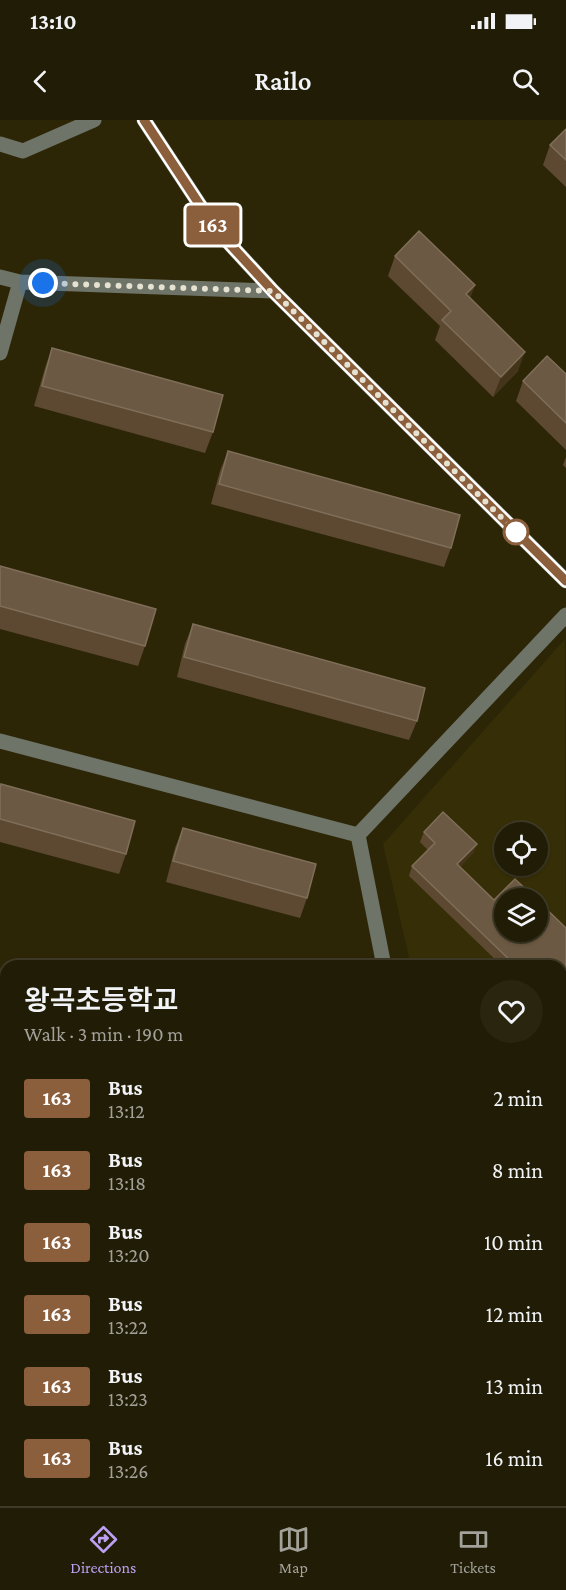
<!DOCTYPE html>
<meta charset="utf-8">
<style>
body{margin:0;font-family:"Crimson Pro","Noto Sans KR",serif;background:#29250f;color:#f1f3f6;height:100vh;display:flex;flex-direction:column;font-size:22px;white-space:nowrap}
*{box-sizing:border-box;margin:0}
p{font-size:20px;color:#a2a19a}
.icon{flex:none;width:33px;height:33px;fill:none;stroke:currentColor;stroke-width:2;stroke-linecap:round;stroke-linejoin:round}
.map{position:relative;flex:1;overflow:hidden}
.details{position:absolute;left:0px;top:840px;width:567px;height:546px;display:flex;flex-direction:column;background:#211c05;border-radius:18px 18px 0 0;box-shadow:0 2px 4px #0004,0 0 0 2px #3e3a27}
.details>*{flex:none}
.badge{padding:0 12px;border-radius:4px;font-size:21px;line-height:39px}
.controls{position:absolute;left:494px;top:702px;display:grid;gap:12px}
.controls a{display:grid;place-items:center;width:54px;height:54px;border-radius:50%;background:#211c05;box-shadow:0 2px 4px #0004,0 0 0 2px #3e3a27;font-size:30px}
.you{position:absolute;width:30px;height:30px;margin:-15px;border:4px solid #fff;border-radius:50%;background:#1a73e8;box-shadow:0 0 0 9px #1a73e833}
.map>.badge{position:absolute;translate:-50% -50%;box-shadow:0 0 0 3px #fff}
.round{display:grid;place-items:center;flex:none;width:63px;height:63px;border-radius:32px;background:#29250f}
.summary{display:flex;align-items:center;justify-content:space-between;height:102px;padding:0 24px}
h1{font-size:28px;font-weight:600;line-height:45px}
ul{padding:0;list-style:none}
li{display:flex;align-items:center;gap:18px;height:72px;padding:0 24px}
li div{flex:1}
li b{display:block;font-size:22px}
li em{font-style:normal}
li .badge{min-width:66px;font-weight:700;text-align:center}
.status{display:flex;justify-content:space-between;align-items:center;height:42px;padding:0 30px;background:#211c05;direction:ltr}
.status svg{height:16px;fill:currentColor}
header{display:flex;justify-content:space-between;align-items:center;height:78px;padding:0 24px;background:#211c05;font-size:27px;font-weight:600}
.dock{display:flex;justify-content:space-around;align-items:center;height:84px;border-top:2px solid #3e3a27;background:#211c05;font-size:16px;color:#a2a19a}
.dock a{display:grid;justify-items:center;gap:3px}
.dock .on{color:#bca0f2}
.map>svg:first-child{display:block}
</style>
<div class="status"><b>13:10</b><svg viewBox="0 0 49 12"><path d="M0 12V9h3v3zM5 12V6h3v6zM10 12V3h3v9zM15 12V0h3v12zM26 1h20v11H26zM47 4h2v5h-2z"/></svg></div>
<header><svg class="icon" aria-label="back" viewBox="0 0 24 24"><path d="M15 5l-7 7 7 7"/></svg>Railo<svg class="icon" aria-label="search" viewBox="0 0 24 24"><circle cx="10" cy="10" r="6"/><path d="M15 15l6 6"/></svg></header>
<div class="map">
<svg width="566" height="1386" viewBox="0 0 566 1386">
<rect width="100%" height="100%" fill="#2c2607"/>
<path fill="#362e06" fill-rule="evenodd" d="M565 519 566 937 561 939V846H411L383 724ZM504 712H537V746H504ZM504 778H537V812H504Z"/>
<path fill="#4c251a" d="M566 1263V1386H299L307 1380H561V1264Z"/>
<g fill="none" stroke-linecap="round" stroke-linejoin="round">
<path stroke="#6e7467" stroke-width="15" d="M144 0 215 108 273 171 566 461
M0 24 23 31 94 0
M0 157 20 162 273 171
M0 233 20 162
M0 621 358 715 566 495
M358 715 384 846
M561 953 566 951
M0 1026 6 1028"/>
<path stroke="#d5e4c3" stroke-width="18" d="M561 1145 566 1144
M561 1205 566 1204
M0 1253H6
M0 1267 6 1266
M0 1325 6 1324
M0 1346 6 1344"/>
</g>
<path fill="#5d4932" d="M566 9V67L543 45 550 25Z
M395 136 475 165 470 178 518 251 493 277 435 220 440 206 388 156Z
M52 228 213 312 205 333 34 286 45 248Z
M566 254V330L516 281 523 261Z
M228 331 451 428 444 447 211 384 220 351Z
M566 337V348L563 345Z
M0 446 145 526 138 546 0 509Z
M193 504 417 601 409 620 177 557 185 524Z
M0 668 126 734 119 754 0 722Z
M183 708 307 778 300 798 166 762 175 728Z
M424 712 477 724 473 733 460 747 494 780 566 808V907L561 902V846H502L409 756 412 746 428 730 420 722Z
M0 869 6 870V928L0 927Z"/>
<path fill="#43341a" d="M475 165 468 185 466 174Z
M525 232 518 251 493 277 501 257Z
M477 724 473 733 454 754 457 744Z"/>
<path fill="#6c5943" stroke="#7f6e59" stroke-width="1.5" d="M566 9V40L550 25Z
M419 111 475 165 466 174 525 232 501 257 442 200 451 191 395 136Z
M52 228 223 275 213 312 42 266Z
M547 236 566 254V303L523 261Z
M228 331 460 395 451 428 219 364Z
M0 446 156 489 145 526 0 486Z
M193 504 425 568 417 601 184 537Z
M1 664 135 701 126 734 0 699V669Z
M443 692 477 724 457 744 494 780 515 759 535 778H504V812H537V780L566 808V894L561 889V846H516L412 746 435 723 424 712Z
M183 708 316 744 307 778 173 741Z
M0 869 6 870V906L0 904Z"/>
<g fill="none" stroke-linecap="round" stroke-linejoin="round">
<defs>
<path id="line" d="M144 0 215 108 273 171 566 461"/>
</defs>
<use href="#line" stroke="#fff" stroke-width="14"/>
<use href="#line" stroke="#8b5e3c" stroke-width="9"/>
<path stroke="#e6e2d1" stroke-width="6" stroke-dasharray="0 10.8" d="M43 163 273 171 516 412"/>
</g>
<circle fill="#fff" stroke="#8b5e3c" stroke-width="3" cx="516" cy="412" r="12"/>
</svg>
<div class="controls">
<a><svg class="icon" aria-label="locate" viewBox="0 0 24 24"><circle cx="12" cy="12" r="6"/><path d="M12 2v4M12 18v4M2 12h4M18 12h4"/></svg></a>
<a><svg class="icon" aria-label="layers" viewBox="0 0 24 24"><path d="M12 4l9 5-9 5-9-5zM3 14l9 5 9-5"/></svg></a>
</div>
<div class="you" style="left:43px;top:163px"></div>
<b class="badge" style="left:213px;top:105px;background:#8b5e3c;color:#fff">163</b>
<section class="details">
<div class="summary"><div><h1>왕곡초등학교</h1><p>Walk · 3 min · 190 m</p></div><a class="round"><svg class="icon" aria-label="heart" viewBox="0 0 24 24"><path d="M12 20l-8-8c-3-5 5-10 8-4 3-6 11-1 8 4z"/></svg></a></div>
<ul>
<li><span class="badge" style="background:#8b5e3c;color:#fff">163</span><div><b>Bus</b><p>13:12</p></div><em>2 min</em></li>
<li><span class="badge" style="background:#8b5e3c;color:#fff">163</span><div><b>Bus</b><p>13:18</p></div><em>8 min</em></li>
<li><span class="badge" style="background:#8b5e3c;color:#fff">163</span><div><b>Bus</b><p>13:20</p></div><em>10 min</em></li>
<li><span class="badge" style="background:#8b5e3c;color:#fff">163</span><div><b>Bus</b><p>13:22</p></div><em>12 min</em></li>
<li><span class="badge" style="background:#8b5e3c;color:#fff">163</span><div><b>Bus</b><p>13:23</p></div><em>13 min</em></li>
<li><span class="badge" style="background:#8b5e3c;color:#fff">163</span><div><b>Bus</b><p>13:26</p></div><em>16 min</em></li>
</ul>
</section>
</div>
<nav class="dock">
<a class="on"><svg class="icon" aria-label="directions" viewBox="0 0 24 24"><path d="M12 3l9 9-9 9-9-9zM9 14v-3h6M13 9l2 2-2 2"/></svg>Directions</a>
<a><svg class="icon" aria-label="map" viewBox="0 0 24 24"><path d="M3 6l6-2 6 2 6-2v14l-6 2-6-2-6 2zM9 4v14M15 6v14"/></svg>Map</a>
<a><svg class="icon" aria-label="tickets" viewBox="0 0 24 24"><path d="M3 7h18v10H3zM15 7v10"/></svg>Tickets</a>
</nav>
